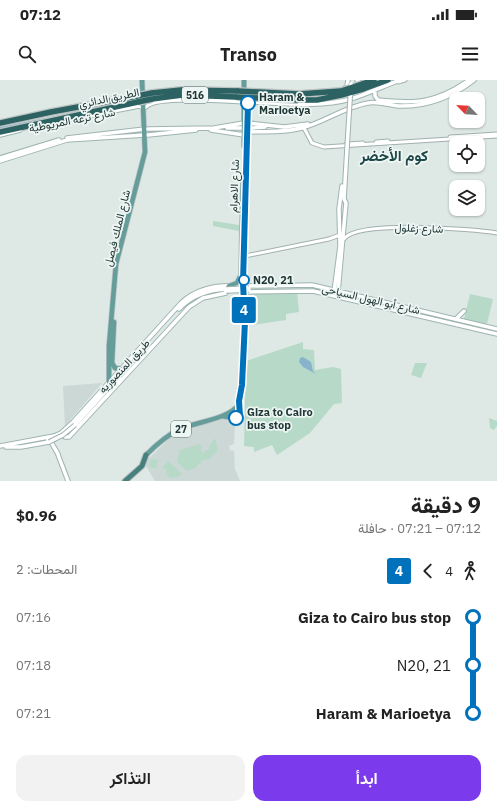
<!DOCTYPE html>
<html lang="ar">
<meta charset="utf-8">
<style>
body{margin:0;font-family:"IBM Plex Sans",Vazirmatn,sans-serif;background:#f2f2f2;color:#222;direction:rtl;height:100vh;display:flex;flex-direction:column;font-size:15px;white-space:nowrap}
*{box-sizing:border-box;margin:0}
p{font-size:13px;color:#767676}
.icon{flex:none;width:22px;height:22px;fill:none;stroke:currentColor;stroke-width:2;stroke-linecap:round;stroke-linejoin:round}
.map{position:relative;height:401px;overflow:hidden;direction:ltr}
.sheet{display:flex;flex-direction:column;background:#fff;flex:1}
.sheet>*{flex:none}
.badge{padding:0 8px;border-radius:3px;font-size:14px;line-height:26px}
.needle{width:26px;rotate:295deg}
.fabs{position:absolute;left:449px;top:12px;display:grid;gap:8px}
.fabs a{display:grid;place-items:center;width:36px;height:36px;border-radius:8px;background:#fff;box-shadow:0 1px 3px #0004;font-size:20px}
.map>.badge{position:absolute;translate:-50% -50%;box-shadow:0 0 0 2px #fff}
.legs{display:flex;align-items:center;gap:6px;height:44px;padding:0 16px;font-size:13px}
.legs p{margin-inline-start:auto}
.head{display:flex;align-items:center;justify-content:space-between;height:68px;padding:0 16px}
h1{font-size:22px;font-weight:700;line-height:30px}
.cta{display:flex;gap:8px;margin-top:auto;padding:8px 16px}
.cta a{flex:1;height:46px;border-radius:12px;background:#7c3aed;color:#fff;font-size:16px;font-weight:700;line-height:46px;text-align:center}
.cta a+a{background:#f2f2f2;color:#222}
ul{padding:0 16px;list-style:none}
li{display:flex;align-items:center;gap:14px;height:48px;font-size:15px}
li i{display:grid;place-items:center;width:6px;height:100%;margin:0 5px;background:currentColor}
li i::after{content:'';width:10px;height:10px;margin:-5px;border:3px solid;border-radius:50%;background:#fff}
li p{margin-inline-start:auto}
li:first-child i{background:linear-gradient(#0000 50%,currentColor 0)}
li:last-child i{background:linear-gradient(currentColor 50%,#0000 0)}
.status{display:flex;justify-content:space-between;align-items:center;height:28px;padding:0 20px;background:#fff;direction:ltr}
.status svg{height:11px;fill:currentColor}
header{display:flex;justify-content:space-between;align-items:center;height:52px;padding:0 16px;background:#fff;font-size:18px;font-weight:700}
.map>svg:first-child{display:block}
</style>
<div class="status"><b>07:12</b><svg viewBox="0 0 49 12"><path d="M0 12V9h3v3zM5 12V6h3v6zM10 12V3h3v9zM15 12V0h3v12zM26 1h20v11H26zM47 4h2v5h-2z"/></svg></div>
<header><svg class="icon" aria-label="menu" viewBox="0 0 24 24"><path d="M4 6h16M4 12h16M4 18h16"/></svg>Transo<svg class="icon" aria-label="search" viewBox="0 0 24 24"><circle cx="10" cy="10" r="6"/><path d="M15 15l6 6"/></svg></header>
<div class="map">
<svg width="497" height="401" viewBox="0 0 497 401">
<rect width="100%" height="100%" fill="#dee9e6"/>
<path fill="#ccd8d5" d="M102 303 65 346 63 306Z
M226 338 235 344 234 364 229 366 230 370 234 371 235 389 240 401H155L144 383 170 358 189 349Z"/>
<path fill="#b7d9c8" d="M213 141 239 145V151L213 146Z
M297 211 299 232 286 234V240L246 246 247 215Z
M470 214 493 219 487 244 464 239Z
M303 262V269L314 270 315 290 333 287 341 289 342 323 334 324 310 353 277 375 272 365 254 372V367L244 366 246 281Z
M415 283H427L421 298 411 295Z
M489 338 497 341V346L494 350 490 348Z
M215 358 218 371 211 376 212 378 201 381V383L197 385V387L187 391 177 382 180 370 199 364 202 366 201 371 204 373 206 370H209V366Z
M153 379 159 380 156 384 157 388H152L149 385 150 381Z
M168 381 182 394 178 397 171 398 167 395 166 391 167 389 162 388Z"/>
<path fill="#87b3cc" d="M379 0H390L327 19 183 16 0 51V47L149 17 206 14 272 16 330 15Z
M303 277 311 282 313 291 316 294 303 287 299 282 300 278Z"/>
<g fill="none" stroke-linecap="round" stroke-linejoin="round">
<path stroke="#b8c5c3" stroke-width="3.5" stroke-dasharray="3.5 2" stroke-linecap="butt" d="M137 52 154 51"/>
<defs>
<path id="tertiary" d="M398 2 405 0
M304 48 312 63 324 67 497 56
M450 57 497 54
M376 62 388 61
M346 64 363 63
M344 159C357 140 473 149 497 153
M245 176 329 159 340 155"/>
<path id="secondary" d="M357 0 360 3
M344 9 347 6 348 0
M375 10V16L378 20
M378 20C415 24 437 23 469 0
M248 22C282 23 318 28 351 19 367 14 384 6 400 0
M146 27C156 15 227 21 244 22
M62 41 139 26 144 28
M248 43 284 47 308 44
M227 48H242
M252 48 265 47
M148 49 214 48 244 43
M211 50 244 55
M248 52C266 51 285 53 302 48 325 42 344 27 368 23 377 21 388 25 398 26 426 27 452 17 474 0
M0 55 20 50
M148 55 196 50
M67 58 145 49
M0 78 59 60
M0 81 67 60 145 55
M243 203 247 206 312 205 497 249
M334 212 340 166 339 129 342 106
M338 212 346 123 344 119 347 68
M179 229C191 216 207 210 226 209
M456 239 464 231
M75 345 105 312 120 299
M62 353 65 357H69L189 227 203 218 226 213 227 208
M48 360 51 362 58 374
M0 366 54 356 61 353 73 342 181 223C196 209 215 205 235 206L244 212 313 211 497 254
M6 367H21L49 362
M57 372 68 401"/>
<path id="primary" d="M244 66V0
M229 206 237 203 241 195 243 100
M114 242 112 283 115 288 121 289
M109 302V266L116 184 145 72 142 0
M222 336 234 338 240 336 239 321 242 305 245 241 243 203 248 22
M146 375C156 365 167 355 180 349 196 342 230 339 239 324"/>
<path id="trunk" d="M125 401 142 386 146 375"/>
<path id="motorway" d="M362 4 374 0
M363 9 388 0
M152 13 181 10 238 11
M299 14 341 11
M152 19 182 15 237 17
M298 20H317L341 15
M0 43 51 32 137 16
M0 52 138 22"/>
</defs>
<use href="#tertiary" stroke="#a1b0ae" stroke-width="5"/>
<use href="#secondary" stroke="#9eb4b1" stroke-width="5.5"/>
<use href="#primary" stroke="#bcc3c3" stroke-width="6"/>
<use href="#trunk" stroke="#bcc3c3" stroke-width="7"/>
<use href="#motorway" stroke="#bcc3c3" stroke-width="8"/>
<use href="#tertiary" stroke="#fff" stroke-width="3"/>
<use href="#secondary" stroke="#fff" stroke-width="3.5"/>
<use href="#primary" stroke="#649d9a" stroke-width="4.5"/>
<use href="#trunk" stroke="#48807e" stroke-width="5"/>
<use href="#motorway" stroke="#2d6262" stroke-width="5.5"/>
<defs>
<path id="secondary-bridge" d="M347 68 351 4
M226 209 249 208
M226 211 249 210
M49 362 63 355 75 345"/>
<path id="motorway-bridge" d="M238 11 299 14
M341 11 362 4
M341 15 363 9
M137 16 152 13
M237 17 298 20
M138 22 152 19"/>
</defs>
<use href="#secondary-bridge" stroke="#9eb4b1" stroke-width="5.5" stroke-linecap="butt"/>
<use href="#motorway-bridge" stroke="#bcc3c3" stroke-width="8" stroke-linecap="butt"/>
<use href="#secondary-bridge" stroke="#fff" stroke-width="3.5"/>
<use href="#motorway-bridge" stroke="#2d6262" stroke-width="5.5"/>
</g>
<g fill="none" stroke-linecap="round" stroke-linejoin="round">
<defs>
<path id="line-1" d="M236 338 240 336 239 321 242 305 245 241 243 203 248 23"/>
</defs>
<use href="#line-1" stroke="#fff" stroke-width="9"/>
<use href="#line-1" stroke="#0072bc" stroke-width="6"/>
</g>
<g fill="#fff" stroke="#0072bc" stroke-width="2">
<circle cx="248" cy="23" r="7"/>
<circle cx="244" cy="200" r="5"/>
<circle cx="236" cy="338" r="7"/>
</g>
<g text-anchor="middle" stroke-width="3.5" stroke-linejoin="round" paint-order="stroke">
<g fill="#eef6f4" stroke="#5e706f" stroke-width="1">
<rect x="182" y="7" width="26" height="16" rx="3"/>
<rect x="171" y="341" width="20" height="16" rx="3"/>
</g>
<g font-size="10" font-weight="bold" fill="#203736">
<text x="195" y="19">516</text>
<text x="181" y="353">27</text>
</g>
<g font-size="11" font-weight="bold" fill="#203736" stroke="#eef6f4" text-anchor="start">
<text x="259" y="21">Haram &amp;<tspan x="259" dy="13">Marioetya</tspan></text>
<text x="253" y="204">N20, 21</text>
<text x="247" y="336">Giza to Cairo<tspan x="247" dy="13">bus stop</tspan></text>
</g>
<g font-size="11" fill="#203736" stroke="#eef6f4">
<text transform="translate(109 18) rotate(-12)" y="4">الطريق الدائري</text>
<text transform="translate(72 40) rotate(-11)" y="4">شارع ترعه المريوطية</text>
<text transform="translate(234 106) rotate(-88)" y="4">شارع الاهرام</text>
<text transform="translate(117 148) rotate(-76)" y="4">شارع الملك فيصل</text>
<text transform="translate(419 148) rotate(2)" y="4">شارع زغلول</text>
<text transform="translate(371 219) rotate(13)" y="4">شارع أبو الهول السياحى</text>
<text transform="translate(124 286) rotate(-47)" y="4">طريق المنصوريه</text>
</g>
<g font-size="15" font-weight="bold" fill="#1d4847" stroke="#eef6f4">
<text x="394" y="81">كوم الأخضر</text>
</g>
</g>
</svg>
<div class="fabs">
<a><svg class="needle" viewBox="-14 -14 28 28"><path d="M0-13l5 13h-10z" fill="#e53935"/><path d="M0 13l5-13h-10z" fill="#767676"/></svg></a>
<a><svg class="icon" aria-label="locate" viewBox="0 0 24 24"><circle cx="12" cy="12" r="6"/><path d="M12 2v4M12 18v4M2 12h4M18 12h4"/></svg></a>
<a><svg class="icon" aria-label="layers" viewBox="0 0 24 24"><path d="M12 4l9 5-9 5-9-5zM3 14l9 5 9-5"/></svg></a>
</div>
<b class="badge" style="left:244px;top:230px;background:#0072bc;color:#fff">4</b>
</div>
<section class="sheet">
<div class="head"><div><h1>9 دقيقة</h1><p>07:12 – 07:21 · حافلة</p></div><b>$0.96</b></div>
<div class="legs"><svg class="icon" aria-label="walk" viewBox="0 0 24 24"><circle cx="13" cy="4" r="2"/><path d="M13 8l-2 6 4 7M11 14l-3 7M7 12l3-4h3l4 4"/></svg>4<svg class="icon" aria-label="back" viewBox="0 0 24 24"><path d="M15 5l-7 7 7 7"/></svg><b class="badge" style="background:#0072bc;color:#fff">4</b><p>المحطات: 2</p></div>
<ul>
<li><i style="color:#0072bc"></i><b>Giza to Cairo bus stop</b><p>07:16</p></li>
<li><i style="color:#0072bc"></i><span>N20, 21</span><p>07:18</p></li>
<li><i style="color:#0072bc"></i><b>Haram &amp; Marioetya</b><p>07:21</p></li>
</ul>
<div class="cta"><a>ابدأ</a><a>التذاكر</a></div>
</section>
